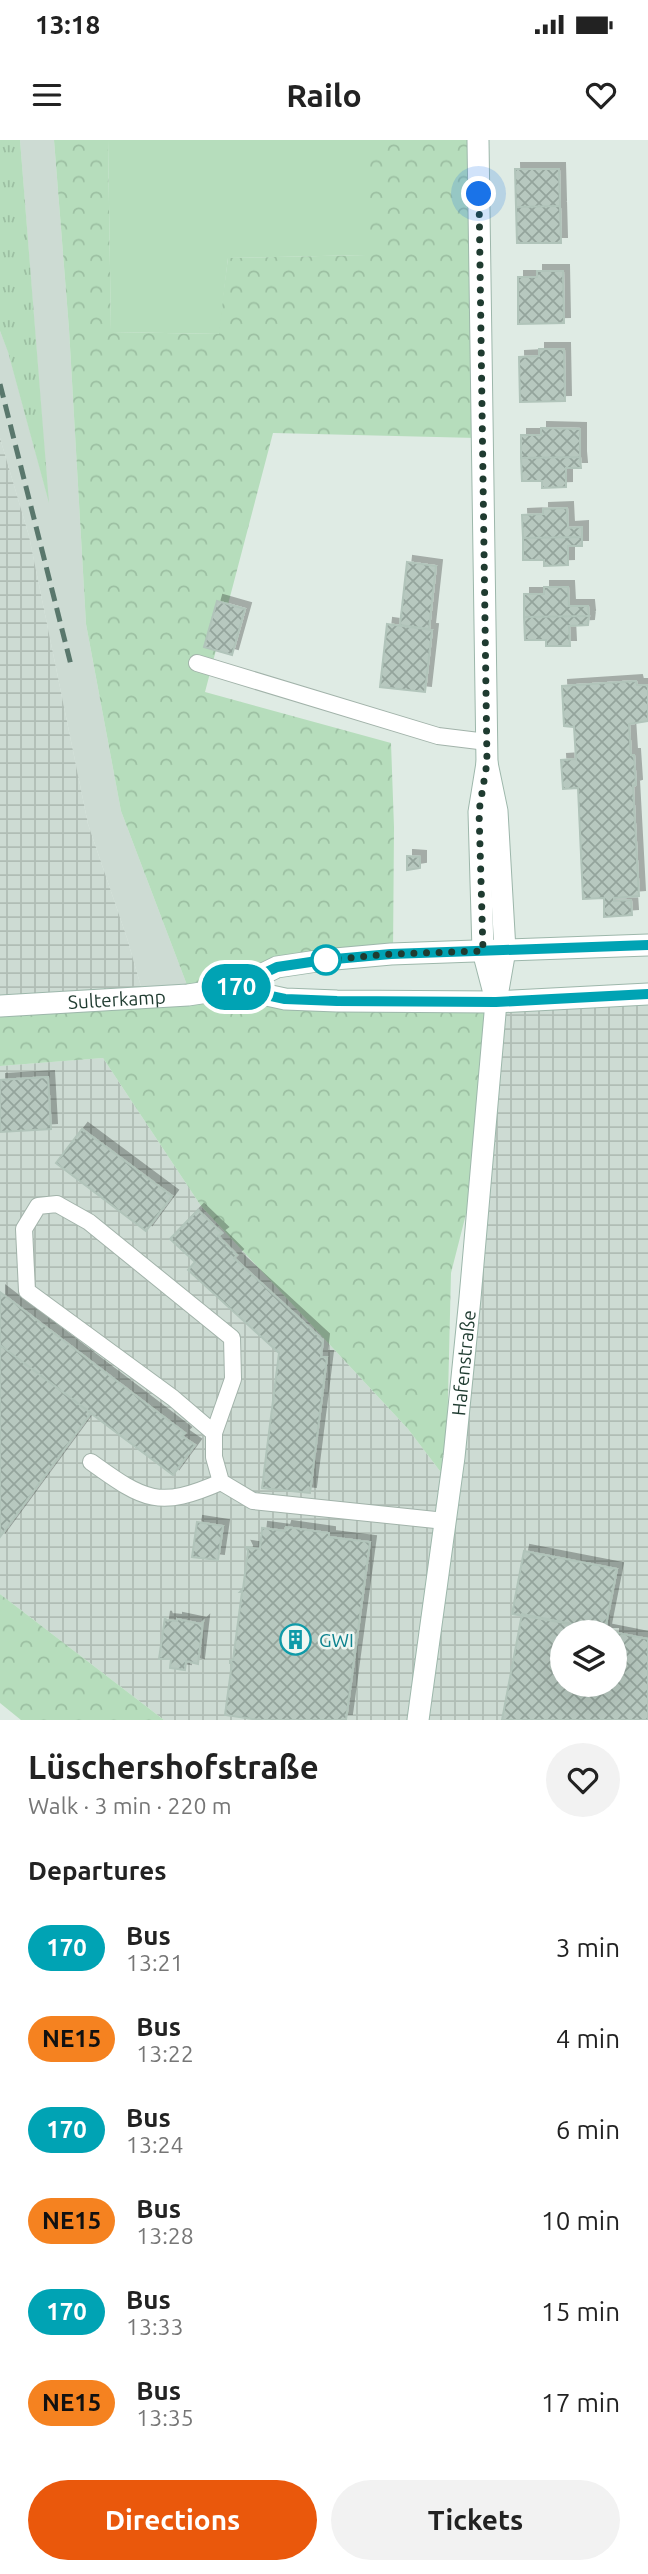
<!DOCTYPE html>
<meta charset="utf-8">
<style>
body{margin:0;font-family:Ubuntu,sans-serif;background:#f2f2f2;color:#222;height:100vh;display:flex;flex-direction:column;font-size:26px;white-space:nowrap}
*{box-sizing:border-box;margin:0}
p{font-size:23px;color:#767676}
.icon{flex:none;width:38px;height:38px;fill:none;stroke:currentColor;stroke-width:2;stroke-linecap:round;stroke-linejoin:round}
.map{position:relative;height:1580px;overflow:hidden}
.sheet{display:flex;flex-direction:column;background:#fff;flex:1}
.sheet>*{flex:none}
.badge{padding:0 14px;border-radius:23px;font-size:24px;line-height:46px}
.tools{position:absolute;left:550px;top:1480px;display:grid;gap:14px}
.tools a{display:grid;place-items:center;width:77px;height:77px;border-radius:50%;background:#fff;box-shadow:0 7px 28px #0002;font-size:35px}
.you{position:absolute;width:35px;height:35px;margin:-18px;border:5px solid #fff;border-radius:50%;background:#1a73e8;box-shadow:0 0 0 10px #1a73e833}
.map>.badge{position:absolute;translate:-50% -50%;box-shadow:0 0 0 4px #fff}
h2{padding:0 28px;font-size:26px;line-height:63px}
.round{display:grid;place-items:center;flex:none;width:74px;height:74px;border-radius:37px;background:#f2f2f2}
.head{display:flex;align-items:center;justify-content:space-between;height:119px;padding:0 28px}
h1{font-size:33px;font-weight:700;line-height:52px}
.button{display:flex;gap:14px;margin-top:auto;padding:14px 28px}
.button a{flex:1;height:80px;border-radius:42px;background:#ea580c;color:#fff;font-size:28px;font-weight:700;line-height:80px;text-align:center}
.button a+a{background:#f2f2f2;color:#222}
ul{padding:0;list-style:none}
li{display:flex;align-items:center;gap:21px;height:91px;padding:0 28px}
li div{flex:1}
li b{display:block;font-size:26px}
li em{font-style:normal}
li .badge{min-width:77px;font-weight:700;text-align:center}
.status{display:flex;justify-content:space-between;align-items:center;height:49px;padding:0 35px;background:#fff;direction:ltr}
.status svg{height:19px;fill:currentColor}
header{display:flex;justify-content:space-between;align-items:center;height:91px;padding:0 28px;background:#fff;font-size:32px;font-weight:700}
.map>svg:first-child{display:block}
</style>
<div class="status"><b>13:18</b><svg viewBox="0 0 49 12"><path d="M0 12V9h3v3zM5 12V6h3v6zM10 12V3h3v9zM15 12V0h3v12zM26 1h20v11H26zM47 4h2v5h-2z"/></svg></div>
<header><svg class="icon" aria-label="menu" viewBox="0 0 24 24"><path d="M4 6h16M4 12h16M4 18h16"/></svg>Railo<svg class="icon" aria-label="heart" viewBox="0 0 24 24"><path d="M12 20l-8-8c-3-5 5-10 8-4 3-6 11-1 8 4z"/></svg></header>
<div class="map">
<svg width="648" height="1580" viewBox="0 0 648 1580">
<defs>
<pattern id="industrial-grid" width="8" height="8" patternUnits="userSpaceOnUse" patternTransform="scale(1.75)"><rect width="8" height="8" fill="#cddbd3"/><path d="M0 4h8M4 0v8" fill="none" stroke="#b0bdb5"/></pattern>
<pattern id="grass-tufts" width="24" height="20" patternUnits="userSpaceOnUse" patternTransform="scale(1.75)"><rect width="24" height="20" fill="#b6ddbc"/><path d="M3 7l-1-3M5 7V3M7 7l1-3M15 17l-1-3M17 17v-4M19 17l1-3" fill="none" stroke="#9cbfa2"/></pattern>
<pattern id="forest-crowns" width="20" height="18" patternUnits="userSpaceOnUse" patternTransform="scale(1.75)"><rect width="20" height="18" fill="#b6ddbc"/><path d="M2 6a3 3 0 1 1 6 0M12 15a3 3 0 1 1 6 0" fill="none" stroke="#9cbfa2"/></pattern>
<pattern id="building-cross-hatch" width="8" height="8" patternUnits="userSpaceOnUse" patternTransform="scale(1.75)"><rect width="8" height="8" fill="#b7c8bf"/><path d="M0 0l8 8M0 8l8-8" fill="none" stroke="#94a49c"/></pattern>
<filter id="shadow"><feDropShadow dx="6" dy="-6" stdDeviation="0" flood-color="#0004"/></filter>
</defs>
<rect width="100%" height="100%" fill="#dfebe4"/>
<path fill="#cddbd3" d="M20 0H54L69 189 86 484 121 671 190 853 144 857 127 798 88 684 29 396 0 298V191L8 211 48 358Z"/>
<path fill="url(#industrial-grid)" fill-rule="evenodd" d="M0 298 29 396 88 684 127 798 144 857 0 862Z
M648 861V1580H421L498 863ZM562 1493H614V1545H562Z
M103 918 201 1066 408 1289 446 1339 416 1580H164L0 1454V926Z"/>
<path fill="url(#grass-tufts)" d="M0 0H20L49 363 8 212 0 191Z"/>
<path fill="url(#forest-crowns)" d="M54 0H108L111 192 218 194 228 118 366 115V0H473L477 298 273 293 205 552 391 603 394 687 393 813 190 853 121 671 86 484 69 189Z
M232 850 493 864 480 1019 451 1133 446 1339 408 1289 201 1066 103 918 0 926V870Z
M0 1454 164 1580H21L0 1563Z"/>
<path fill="#b6ddbc" d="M108 0H366V115L228 118 219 194 111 192Z"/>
<path fill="url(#building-cross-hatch)" stroke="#b1c4ba" stroke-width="2" fill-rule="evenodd" filter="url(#shadow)" d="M515 29H559L560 66 516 67Z
M560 66 561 103H517L516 67Z
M537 131H563L564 183 518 184V137H537Z
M539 209H564L565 261 520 262 519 217 539 216Z
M541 288 580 289V317L521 318V295H541Z
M580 317 581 328H566V347L542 348V341H522L521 318Z
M567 368 568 388 582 387V397L523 398 522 375 543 374V369Z
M582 397V406H568V425L544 426V420H523V398Z
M407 422 436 426 429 489 400 485Z
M544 447H568L569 466H588L589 476 524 477V454H544Z
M217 461 245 469 232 515 204 507Z
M589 476 588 485 569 486 570 506H546V500H525L524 477Z
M387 484 432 490 425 552 380 547Z
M636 541 637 545H648V581L629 584 631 615H634L636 645 633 646 639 756 614 758V761L631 760 632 775 604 777V758L583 759 578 648 563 649 561 620 576 619 574 587 564 586 562 546Z
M407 716 420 717V728L407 730Z
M48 937 51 989 0 992V940Z
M82 989 172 1056 146 1091 56 1023Z
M198 1070 222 1093 218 1096 237 1115 234 1118 323 1200 321 1217H327L310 1353 262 1348 279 1213 188 1130 195 1122 170 1099Z
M0 1152 185 1293 182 1296 195 1305 173 1335 0 1205Z
M0 1205 91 1273 0 1397Z
M197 1382 223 1386 218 1420 192 1417Z
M286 1387 329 1393V1397L370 1402 346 1580H260L225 1575 232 1523H230V1520H233L242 1452H240L243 1449 248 1411 246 1407 260 1409 262 1388 285 1391Z
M524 1411 617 1429 605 1490 512 1474Z
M522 1474 648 1499V1580H502ZM562 1493H614V1545H562Z
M165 1477 166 1480 177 1481V1479L201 1484 203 1482 198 1524 186 1521 185 1530 170 1528 171 1519H159Z"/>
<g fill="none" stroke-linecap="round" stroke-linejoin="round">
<defs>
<path id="lane" d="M197 523 438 596 487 602
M214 1293 233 1239 232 1198 89 1082 57 1064 38 1066 24 1089 27 1151 173 1258 214 1293V1317L221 1342 253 1361 445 1381
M91 1322C145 1361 159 1369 221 1342"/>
<g id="secondary">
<path d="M478 0 487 623 479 672 483 811 494 853"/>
<path d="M234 848 285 859 337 861 496 862 648 854"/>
<path id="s1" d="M0 866 188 855 234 848 277 827 324 820 391 814 648 805"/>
<path id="s2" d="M418 1580 454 1317 470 1158 496 862 505 810 497 671 487 623"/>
</g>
</defs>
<use href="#lane" stroke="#a2b3aa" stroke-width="18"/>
<use href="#secondary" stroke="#9db7ab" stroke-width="23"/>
<use href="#lane" stroke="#fff" stroke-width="16"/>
<use href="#secondary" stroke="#fff" stroke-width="21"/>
<path stroke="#59776c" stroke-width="5" stroke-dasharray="14 7" stroke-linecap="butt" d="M0 244 72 529"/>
</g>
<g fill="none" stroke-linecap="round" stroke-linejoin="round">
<defs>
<path id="line" d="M648 805 391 814 324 820 277 827 233 848 285 859 337 861 496 862 648 854"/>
</defs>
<use href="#line" stroke="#fff" stroke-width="16"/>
<use href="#line" stroke="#00a3b4" stroke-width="10"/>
<path stroke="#1f3b30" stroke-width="7" stroke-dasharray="0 12.6" d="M326 820 391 814 483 811 479 671 487 623 479 54"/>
</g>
<defs>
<symbol id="building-ring" viewBox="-11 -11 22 22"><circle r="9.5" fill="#eff7f2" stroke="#0f9aa8" stroke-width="1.5"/><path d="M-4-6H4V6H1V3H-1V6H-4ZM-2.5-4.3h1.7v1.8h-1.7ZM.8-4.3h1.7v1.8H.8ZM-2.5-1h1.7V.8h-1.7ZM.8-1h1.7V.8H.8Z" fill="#0f9aa8"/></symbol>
</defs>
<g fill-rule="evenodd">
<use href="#building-ring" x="278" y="1482" width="35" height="35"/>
</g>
<circle fill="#fff" stroke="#00a3b4" stroke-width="3.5" cx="326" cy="820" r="14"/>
<g text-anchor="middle" stroke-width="5" stroke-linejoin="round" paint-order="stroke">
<g font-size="19" fill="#1f3b30" stroke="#eff7f2">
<text dy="7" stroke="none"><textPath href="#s1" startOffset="117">Sulterkamp</textPath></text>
<text dy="7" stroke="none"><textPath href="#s2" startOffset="360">Hafenstraße</textPath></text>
</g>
<g font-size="19" fill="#0d838f" stroke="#eff7f2" text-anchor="start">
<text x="319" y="1507">GWI</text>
</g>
</g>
</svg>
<div class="tools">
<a><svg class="icon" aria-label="layers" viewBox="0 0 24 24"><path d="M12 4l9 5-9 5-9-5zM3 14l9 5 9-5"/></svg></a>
</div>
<div class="you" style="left:479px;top:54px"></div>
<b class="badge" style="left:236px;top:847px;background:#00a3b4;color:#fff">170</b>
</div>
<section class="sheet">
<div class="head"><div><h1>Lüschershofstraße</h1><p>Walk · 3 min · 220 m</p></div><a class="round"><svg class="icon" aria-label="heart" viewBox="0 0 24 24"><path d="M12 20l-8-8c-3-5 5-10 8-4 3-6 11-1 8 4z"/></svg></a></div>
<h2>Departures</h2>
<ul>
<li><span class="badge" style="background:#00a3b4;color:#fff">170</span><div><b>Bus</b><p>13:21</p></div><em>3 min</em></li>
<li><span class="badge" style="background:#f58220;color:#111">NE15</span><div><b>Bus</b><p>13:22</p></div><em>4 min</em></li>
<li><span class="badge" style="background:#00a3b4;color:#fff">170</span><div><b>Bus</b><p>13:24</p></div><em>6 min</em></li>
<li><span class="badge" style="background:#f58220;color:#111">NE15</span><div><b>Bus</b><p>13:28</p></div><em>10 min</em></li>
<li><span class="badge" style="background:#00a3b4;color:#fff">170</span><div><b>Bus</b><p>13:33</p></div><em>15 min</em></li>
<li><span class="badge" style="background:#f58220;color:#111">NE15</span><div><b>Bus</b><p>13:35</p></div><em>17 min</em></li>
</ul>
<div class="button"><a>Directions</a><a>Tickets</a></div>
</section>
